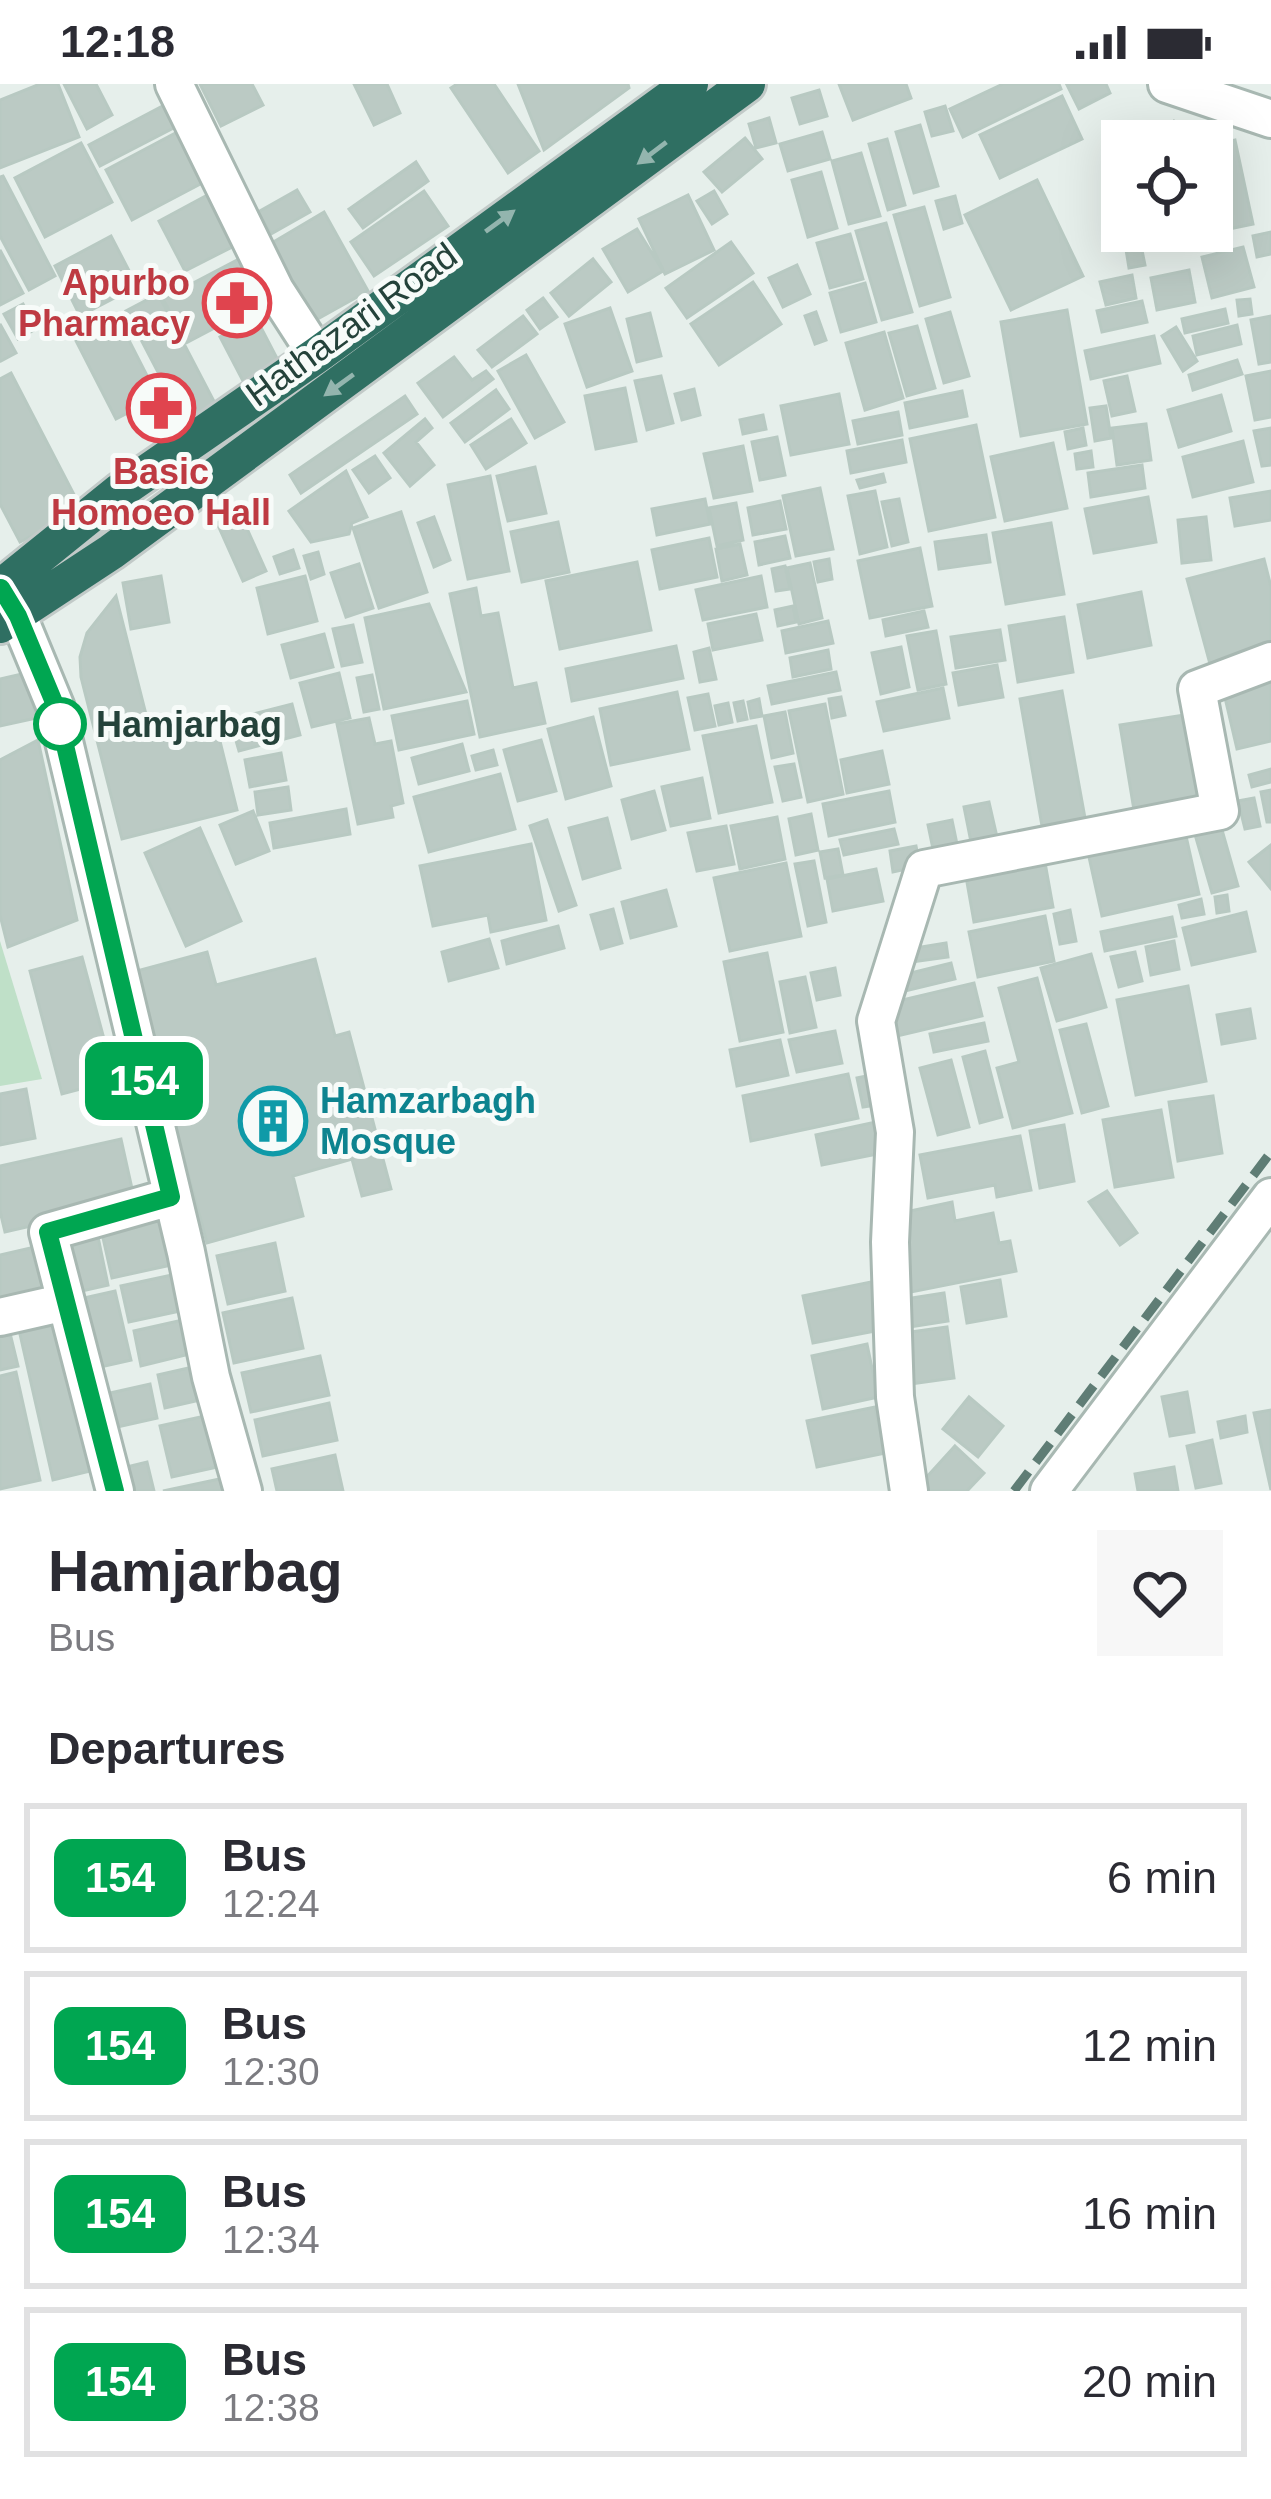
<!DOCTYPE html>
<style>
body{margin:0;font-family:Arial,sans-serif;background:#f7f7f7;color:#2b2b33;height:100vh;display:flex;flex-direction:column;font-size:45px;white-space:nowrap}
*{box-sizing:border-box;margin:0}
p{font-size:39px;color:#7c7c81}
.icon{flex:none;width:66px;height:66px;fill:none;stroke:currentColor;stroke-width:2;stroke-linecap:round;stroke-linejoin:round}
.map{position:relative;height:1407px;overflow:hidden}
.side{display:flex;flex-direction:column;background:#fff;flex:1}
.side>*{flex:none}
.badge{padding:0 24px;border-radius:18px;font-size:42px;line-height:78px}
.controls{position:absolute;left:1101px;top:36px;display:grid;gap:24px}
.controls a{display:grid;place-items:center;width:132px;height:132px;border-radius:0px;background:#fff;box-shadow:0 12px 48px #0002;font-size:60px}
.map>.badge{position:absolute;translate:-50% -50%;box-shadow:0 0 0 6px #fff}
h2{padding:0 48px;font-size:45px;line-height:108px}
.round{display:grid;place-items:center;flex:none;width:126px;height:126px;border-radius:0px;background:#f7f7f7}
.overview{display:flex;align-items:center;justify-content:space-between;height:204px;padding:0 48px}
h1{font-size:57px;font-weight:700;line-height:90px}
ul{padding:0;list-style:none}
li{display:flex;align-items:center;gap:36px;height:150px;margin:0 24px 18px;padding:0 24px;border:6px solid #e1e1e2;border-radius:0px}
li div{flex:1}
li b{display:block;font-size:45px}
li em{font-style:normal}
li .badge{min-width:132px;font-weight:700;text-align:center}
.status{display:flex;justify-content:space-between;align-items:center;height:84px;padding:0 60px;background:#fff;direction:ltr}
.status svg{height:33px;fill:currentColor}
.map>svg:first-child{display:block}
</style>
<div class="status"><b>12:18</b><svg viewBox="0 0 49 12"><path d="M0 12V9h3v3zM5 12V6h3v6zM10 12V3h3v9zM15 12V0h3v12zM26 1h20v11H26zM47 4h2v5h-2z"/></svg></div>
<div class="map">
<svg width="1271" height="1407" viewBox="0 0 1271 1407">
<rect width="100%" height="100%" fill="#e6efeb"/>
<path fill="#bfe0c8" d="M0 857 42 995 0 1002Z"/>
<path fill="#bbcac4" stroke="#b8c9c2" stroke-width="3" d="M40 0H58L79 53 0 84V16Z
M64 0H96L112 31 87 45Z
M200 0H252L263 21 221 42Z
M354 0H387L400 29 374 41Z
M457 0H494L539 67 508 89 451 4Z
M518 0H628L629 4 544 66Z
M839 0H906L911 14 853 36Z
M1003 0H1059L1061 5 963 53 950 25Z
M1070 0H1106L1110 9 1079 25 1067 1Z
M819 6 827 32 800 40 792 14Z
M1062 12 1082 55 1000 94 980 51Z
M172 17 183 39 100 82 89 61Z
M945 22 953 47 932 52 925 28Z
M769 34 776 59 756 64 749 40Z
M1174 37 1192 53 1188 57H1156Z
M920 41 938 102 914 109 896 48Z
M183 45 210 95 132 136 106 86Z
M822 48 830 75 788 87 780 60Z
M745 54 762 75 722 108 704 88Z
M887 55 905 121 888 126 869 60Z
M1235 56 1253 140 1200 151 1199 147H1212V61Z
M81 59 112 118 45 153 15 94Z
M861 69 880 132 849 140 832 77Z
M416 78 428 97 363 144 349 125Z
M821 88 837 144 808 153 792 96Z
M3 92 55 192 29 206 0 152V93Z
M1037 96 1083 192 1011 226 965 131Z
M297 106 310 128 271 150 258 128Z
M424 107 448 142 374 192 351 158Z
M714 107 727 130 712 140 697 117Z
M213 108 240 159 185 187 159 137Z
M688 111 714 166 665 190 639 135Z
M955 112 962 139 944 145 936 117Z
M924 123 950 213 920 222 894 131Z
M324 128 368 207 314 237 270 160Z
M886 139 912 228 882 236 856 147Z
M637 145 663 187 628 208 603 165Z
M1123 147H1138L1145 181 1129 184Z
M1271 148V170L1257 173 1253 152Z
M850 150 863 195 830 204 817 159Z
M111 152 137 202 80 232 55 182Z
M731 158 753 189 687 234 666 204Z
M1243 163 1254 203 1212 214 1202 173Z
M0 166 23 209 0 221Z
M239 175 262 219 186 259 163 215Z
M593 175 611 198 569 232 551 209Z
M797 181 810 210 783 223 769 194Z
M1189 186 1195 218 1157 226 1151 194Z
M1132 191 1136 214 1106 221 1100 198Z
M753 198 781 240 719 281 691 240Z
M865 199 876 238 841 248 830 209Z
M158 210 217 323 185 340 126 227Z
M543 214 557 233 540 245 527 226Z
M1250 215 1252 230 1239 232 1237 216Z
M1142 217 1147 238 1102 248 1097 227Z
M23 220 36 245 18 255 4 230Z
M610 224 632 287 587 303 565 240Z
M1225 225 1228 239 1185 249 1182 235Z
M1067 226 1087 340 1021 352 1001 238Z
M816 228 826 256 815 260 805 232Z
M950 228 969 292 944 299 926 235Z
M650 229 661 272 637 278 627 235Z
M116 231 158 313 116 335 74 253Z
M523 232 537 250 492 283 478 266Z
M1271 232V278L1259 280 1251 236Z
M256 234 279 278 243 297 220 253Z
M0 240 16 269 1 277 0 275Z
M1237 241 1241 260 1197 271 1193 252Z
M917 242 935 304 907 312 889 249Z
M1176 243 1197 277 1183 287 1162 252Z
M884 248 903 314 865 326 846 259Z
M1154 252 1160 279 1091 295 1085 267Z
M526 271 564 338 535 354 498 287Z
M454 273 472 296 486 287 493 295 443 333 418 299Z
M1237 276 1242 290 1193 306 1189 291Z
M1271 287V333L1255 336 1246 292Z
M11 289 82 426 20 458 0 420V295Z
M661 292 673 339 647 346 635 297Z
M1127 292 1135 327 1112 332 1104 297Z
M625 304 636 357 596 365 585 312Z
M694 305 700 331 682 336 675 310Z
M496 306 509 325 465 358 451 339Z
M962 307 967 332 910 344 905 319Z
M839 310 849 360 791 371 781 322Z
M1221 311 1231 347 1179 363 1168 326Z
M405 312 417 330 301 409 290 391Z
M1106 322 1111 354 1095 357 1090 324Z
M898 328 902 351 858 360 853 337Z
M763 331 766 345 743 350 740 336Z
M425 335 432 344 416 358 434 381 410 402 384 369Z
M511 335 526 359 486 385 471 361Z
M1146 340 1151 376 1117 381 1112 344Z
M976 341 995 433 929 447 910 355Z
M1083 344 1086 361 1068 365 1065 348Z
M1271 344V381L1262 382 1254 347Z
M777 353 785 391 760 396 752 358Z
M902 356 906 378 851 389 847 367Z
M1243 357 1253 398 1193 413 1183 373Z
M1053 359 1067 424 1005 437 991 373Z
M743 362 752 407 714 414 704 370Z
M1091 367 1093 383 1077 385 1075 370Z
M375 372 390 394 369 409 353 386Z
M1142 381 1145 404 1091 413 1088 389Z
M535 383 546 429 508 437 497 392Z
M346 387 367 433 352 439 349 450 311 458 289 427Z
M883 390 885 398 860 404 857 396Z
M490 392 509 487 468 495 448 401Z
M820 404 833 465 796 472 783 412Z
M875 407 887 463 860 470 848 412Z
M1271 407V436L1235 442 1230 414Z
M1148 413 1156 458 1094 469 1085 425Z
M705 415 710 440 657 451 652 425Z
M899 415 908 458 892 462 882 418Z
M780 417 786 445 753 451 748 424Z
M736 419 743 456 717 462 709 424Z
M401 428 427 508 379 524 353 444Z
M240 429 266 487 243 497 217 439Z
M434 433 450 476 434 483 418 439Z
M1206 433 1211 476 1182 479 1178 436Z
M558 438 569 488 522 498 511 448Z
M1051 439 1064 510 1006 520 993 449Z
M986 451 990 478 939 485 935 458Z
M785 452 790 474 759 481 755 458Z
M709 454 717 493 660 505 652 466Z
M740 460 747 491 722 497 716 465Z
M920 464 932 522 870 534 858 477Z
M293 466 299 484 280 490 274 473Z
M318 468 324 490 311 495 304 472Z
M829 475 832 495 818 498 814 478Z
M1264 475 1271 503V564L1210 580 1187 495Z
M637 478 651 546 560 565 546 497Z
M810 479 822 534 799 540 787 484Z
M359 480 373 524 346 533 331 489Z
M785 482 790 505 776 507 772 485Z
M161 492 169 538 131 545 123 499Z
M305 492 317 537 268 550 257 504Z
M761 492 767 523 703 536 696 506Z
M476 504 481 532 498 529 513 604 536 599 545 639 480 653 450 510Z
M1141 508 1151 561 1088 574 1078 521Z
M116 512 152 654 215 637 237 726 122 755 81 593 80 573 87 549Z
M429 520 466 608 384 625 365 534Z
M793 522 796 538 778 542 775 526Z
M924 527 928 543 886 552 883 536Z
M756 530 762 556 713 566 708 540Z
M1064 533 1073 588 1018 598 1009 542Z
M828 537 833 559 786 569 782 547Z
M353 541 362 578 342 582 333 545Z
M1000 546 1005 576 956 584 951 553Z
M936 547 946 600 918 606 907 552Z
M324 550 333 583 291 594 282 561Z
M676 562 683 594 572 617 566 585Z
M901 563 909 603 881 610 872 569Z
M709 564 716 595 700 598 694 568Z
M828 566 831 585 793 593 790 574Z
M997 581 1003 613 959 621 953 589Z
M836 588 840 606 772 620 768 602Z
M26 589 36 634 0 642V595Z
M339 589 350 634 312 643 300 599Z
M372 591 379 625 364 628 357 594Z
M1271 593V657L1237 665 1223 605Z
M943 604 949 634 884 647 877 618Z
M1062 607 1085 734 1042 742 1020 615Z
M677 608 689 665 611 681 600 625Z
M708 610 715 642 695 646 688 614Z
M841 613 845 631 832 634 829 615Z
M759 615 762 632 751 634 748 618Z
M467 617 474 650 399 666 392 632Z
M743 617 747 635 738 637 734 619Z
M728 619 732 638 719 641 715 622Z
M292 620 300 651 239 667 230 636Z
M825 620 843 710 808 718 789 627Z
M785 628 793 669 772 674 764 632Z
M1191 630 1204 716 1134 726 1120 641Z
M593 633 611 702 566 715 548 645Z
M369 634 375 660 391 657 403 719 391 722 393 733 358 740 337 640Z
M756 642 772 718 719 729 703 652Z
M38 656 77 836 8 863 0 831V676Z
M541 656 556 707 518 717 504 666Z
M462 660 469 687 419 700 412 674Z
M493 666 497 681 476 686 472 672Z
M882 667 889 700 847 709 841 676Z
M281 669 286 696 250 703 245 676Z
M794 680 801 713 783 717 775 683Z
M1271 685V698L1252 703 1249 691Z
M500 690 515 745 429 768 414 713Z
M702 694 710 734 671 742 662 703Z
M288 703 291 726 258 731 255 708Z
M1271 706V738H1267L1261 708Z
M654 707 665 746 632 755 622 716Z
M889 707 895 738 829 752 823 720Z
M1254 714 1260 742 1245 745 1238 717Z
M989 718 997 753 971 758 964 723Z
M346 725 350 750 274 764 270 739Z
M253 727 269 767 236 780 220 741Z
M811 730 818 766 796 771 789 735Z
M777 733 785 775 740 785 731 742Z
M607 734 620 784 583 795 569 744Z
M547 736 576 821 559 827 530 742Z
M952 736 957 760 933 765 928 741Z
M1220 739 1238 802 1212 809 1194 747Z
M726 742 734 780 697 787 688 749Z
M1184 743 1199 810 1102 832 1087 764Z
M200 744 241 837 186 862 145 769Z
M894 745 898 760 844 771 840 756Z
M531 760 546 836 491 848 488 831 433 842 420 782Z
M1271 761V805L1249 778Z
M916 762 920 782 893 788 890 767Z
M838 765 843 791 825 794 820 768Z
M1044 773 1053 823 974 838 965 787Z
M814 777 826 838 808 842 795 780Z
M786 779 801 852 730 867 714 794Z
M876 785 883 817 833 827 827 795Z
M666 806 676 842 631 854 622 818Z
M1227 811 1229 827 1217 829 1215 813Z
M1201 815 1204 830 1182 834 1179 821Z
M613 825 622 859 601 865 591 831Z
M1070 826 1076 857 1060 860 1054 830Z
M1246 828 1255 867 1192 881 1183 844Z
M1045 832 1054 877 978 893 969 848Z
M1172 833 1176 852 1105 867 1101 848Z
M558 842 564 864 507 880 502 857Z
M489 855 498 884 449 897 442 868Z
M1174 857 1179 885 1151 891 1146 863Z
M946 859 948 873 904 879 903 866Z
M207 868 216 901 315 875 335 952 349 948 391 1105 362 1112 352 1075 293 1092 303 1132 207 1159 163 999 180 995 171 961 154 965 133 888Z
M1135 868 1142 897 1119 903 1111 873Z
M767 869 783 948 740 957 724 878Z
M1091 870 1106 923 1057 937 1041 884Z
M82 873 115 996 62 1010 30 887Z
M951 879 955 895 897 909 894 893Z
M835 884 840 911 817 916 811 889Z
M805 893 816 943 790 949 780 898Z
M1037 894 1072 1029 1013 1044 997 984 1019 978 999 904Z
M974 899 982 932 893 953 885 920Z
M1188 902 1206 997 1136 1011 1117 916Z
M1250 925 1255 954 1222 960 1217 931Z
M984 939 988 957 934 968 930 950Z
M1086 940 1108 1022 1082 1029 1060 946Z
M835 947 842 979 797 988 789 956Z
M780 956 788 991 737 1002 730 966Z
M985 967 1002 1033 980 1039 963 973Z
M951 976 969 1043 938 1051 920 984Z
M848 990 858 1034 751 1057 743 1012Z
M876 990 883 1020 863 1023 857 994Z
M26 1005 35 1054 0 1061V1010Z
M1213 1012 1222 1069 1178 1077 1169 1018Z
M1161 1026 1173 1093 1115 1103 1103 1036Z
M885 1036 892 1067 822 1081 816 1051Z
M1064 1041 1074 1097 1040 1104 1030 1047Z
M1020 1052 1031 1106 997 1113 995 1101 928 1114 920 1071Z
M121 1055 135 1118 5 1148 0 1127V1082Z
M1107 1107 1137 1149 1120 1161 1089 1118Z
M952 1118 955 1137 993 1129 999 1159 1010 1157 1016 1187 901 1210V1129Z
M161 1132 171 1181 112 1194 101 1145Z
M97 1148 108 1201 73 1209 61 1157Z
M275 1159 285 1207 228 1220 217 1172Z
M39 1162 51 1214 0 1226V1171Z
M181 1189 189 1225 129 1238 121 1202Z
M1000 1196 1006 1232 967 1239 961 1203Z
M871 1198 880 1246 813 1259 803 1212Z
M115 1207 131 1276 96 1284 80 1215Z
M944 1209 948 1237 903 1244 899 1216Z
M292 1214 303 1264 234 1279 223 1229Z
M64 1227 99 1385 53 1396 17 1237Z
M187 1235 194 1269 141 1282 134 1247Z
M947 1243 954 1294 903 1301 896 1250Z
M10 1249 18 1282 0 1286V1252Z
M867 1260 878 1313 823 1325 812 1272Z
M320 1272 329 1311 251 1328 242 1289Z
M197 1282 204 1315 165 1324 158 1291Z
M16 1288 40 1396 0 1405V1292Z
M150 1300 157 1334 113 1344 106 1310Z
M1187 1308 1194 1348 1170 1352 1162 1313Z
M969 1313 1003 1342 978 1373 943 1345Z
M329 1319 337 1356 263 1372 255 1336Z
M875 1323 885 1369 817 1383 807 1337Z
M1271 1326V1406L1254 1329Z
M214 1330 226 1381 172 1393 160 1342Z
M1245 1332 1247 1348 1221 1354 1218 1338Z
M1212 1356 1221 1399 1196 1404 1187 1362Z
M955 1362 984 1389 967 1407H914Z
M335 1371 343 1407H277L272 1385Z
M147 1378 154 1407H127L122 1384Z
M1174 1383 1178 1407H1138L1135 1390Z
M224 1394 227 1407H163Z"/>
<g fill="none" stroke-linecap="round" stroke-linejoin="round">
<defs>
<path id="minor" d="M174 0 275 206 317 271
M1167 0 1271 35
M3 507 18 532 56 624 186 1168 211 1293 243 1407
M0 1233 66 1218
M115 1407 48 1148 171 1113
M909 1407 895 1313 890 1158 895 1048 876 937 924 785 1220 727 1197 605 1271 577
M1049 1407 1271 1113"/>
<path id="highway" d="M0 504 120 407 317 271 690 0
M0 541 111 468 747 0"/>
</defs>
<use href="#minor" stroke="#a8b8b2" stroke-width="42"/>
<use href="#highway" stroke="#c2cac8" stroke-width="42"/>
<use href="#minor" stroke="#fff" stroke-width="36"/>
<use href="#highway" stroke="#2f6f62" stroke-width="36"/>
<path stroke="#5f7d75" stroke-width="9" stroke-dasharray="24 12" stroke-linecap="butt" d="M1014 1407 1271 1068"/>
</g>
<defs><path id="oneway-solid" d="M-6-.8H1V-3.2L6.5 0L1 3.2V.8H-6Z" transform="scale(3)"/></defs>
<g fill="#93b5ae">
<use href="#oneway-solid" transform="translate(652 69) rotate(143)"/>
<use href="#oneway-solid" transform="translate(500 137) rotate(-36)"/>
<use href="#oneway-solid" transform="translate(339 301) rotate(144)"/>
</g>
<g fill="none" stroke-linecap="round" stroke-linejoin="round">
<defs>
<path id="line" d="M1 504 18 532 56 623 171 1113 48 1148 115 1407"/>
</defs>
<use href="#line" stroke="#fff" stroke-width="27"/>
<use href="#line" stroke="#00a651" stroke-width="18"/>
</g>
<defs>
<symbol id="pharmacy-ring" viewBox="-11 -11 22 22"><circle r="9.5" fill="#f7fbf9" stroke="#e0444e" stroke-width="1.5"/><path d="M-2-6h4v4h4v4h-4v4h-4v-4h-4v-4h4Z" fill="#e0444e"/></symbol>
<symbol id="building-ring" viewBox="-11 -11 22 22"><circle r="9.5" fill="#f7fbf9" stroke="#0f9aa8" stroke-width="1.5"/><path d="M-4-6H4V6H1V3H-1V6H-4ZM-2.5-4.3h1.7v1.8h-1.7ZM.8-4.3h1.7v1.8H.8ZM-2.5-1h1.7V.8h-1.7ZM.8-1h1.7V.8H.8Z" fill="#0f9aa8"/></symbol>
</defs>
<g fill-rule="evenodd">
<use href="#pharmacy-ring" x="199" y="181" width="76" height="76"/>
<use href="#pharmacy-ring" x="123" y="286" width="76" height="76"/>
<use href="#building-ring" x="235" y="999" width="76" height="76"/>
</g>
<circle fill="#fff" stroke="#00a651" stroke-width="6" cx="60" cy="640" r="24"/>
<g text-anchor="middle" stroke-width="10" stroke-linejoin="round" paint-order="stroke">
<g font-size="36" font-weight="bold" fill="#be3a42" stroke="#f7fbf9" text-anchor="end">
<text x="190" y="211">Apurbo<tspan x="190" dy="41">Pharmacy</tspan></text>
<text x="161" y="400" text-anchor="middle">Basic<tspan x="161" dy="41">Homoeo Hall</tspan></text>
</g>
<g font-size="36" fill="#24423a" stroke="#f7fbf9">
<text transform="translate(351 240) rotate(-36)" y="13">Hathazari Road</text>
</g>
<g font-size="36" font-weight="bold" fill="#24423a" stroke="#f7fbf9" text-anchor="start">
<text x="96" y="653">Hamjarbag</text>
</g>
<g font-size="36" font-weight="bold" fill="#0d838f" stroke="#f7fbf9" text-anchor="start">
<text x="320" y="1029">Hamzarbagh<tspan x="320" dy="41">Mosque</tspan></text>
</g>
</g>
</svg>
<div class="controls">
<a><svg class="icon" aria-label="locate" viewBox="0 0 24 24"><circle cx="12" cy="12" r="6"/><path d="M12 2v4M12 18v4M2 12h4M18 12h4"/></svg></a>
</div>
<b class="badge" style="left:144px;top:997px;background:#00a651;color:#fff">154</b>
</div>
<section class="side">
<div class="overview"><div><h1>Hamjarbag</h1><p>Bus</p></div><a class="round"><svg class="icon" aria-label="heart" viewBox="0 0 24 24"><path d="M12 20l-8-8c-3-5 5-10 8-4 3-6 11-1 8 4z"/></svg></a></div>
<h2>Departures</h2>
<ul>
<li><span class="badge" style="background:#00a651;color:#fff">154</span><div><b>Bus</b><p>12:24</p></div><em>6 min</em></li>
<li><span class="badge" style="background:#00a651;color:#fff">154</span><div><b>Bus</b><p>12:30</p></div><em>12 min</em></li>
<li><span class="badge" style="background:#00a651;color:#fff">154</span><div><b>Bus</b><p>12:34</p></div><em>16 min</em></li>
<li><span class="badge" style="background:#00a651;color:#fff">154</span><div><b>Bus</b><p>12:38</p></div><em>20 min</em></li>
</ul>
</section>
